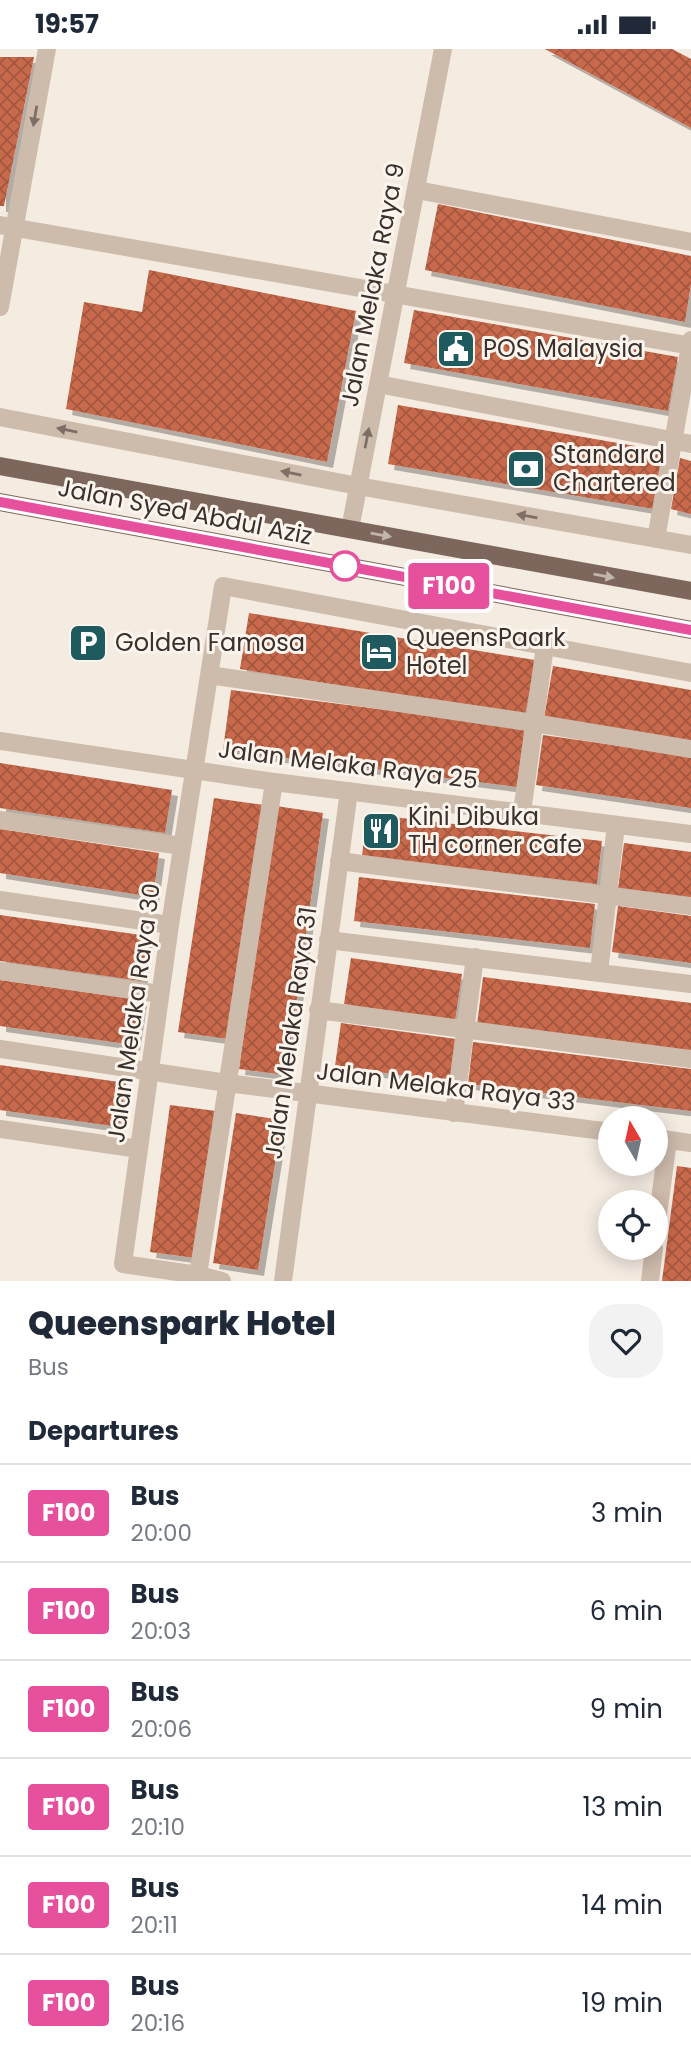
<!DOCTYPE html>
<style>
body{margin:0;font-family:Poppins,sans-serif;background:#f2f2f3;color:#1f2937;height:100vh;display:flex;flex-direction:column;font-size:26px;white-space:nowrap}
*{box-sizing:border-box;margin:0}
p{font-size:23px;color:#747a83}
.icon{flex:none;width:38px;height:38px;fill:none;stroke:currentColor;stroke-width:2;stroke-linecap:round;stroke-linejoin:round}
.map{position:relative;height:1232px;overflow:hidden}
.side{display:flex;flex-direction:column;background:#fff;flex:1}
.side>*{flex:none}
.badge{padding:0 14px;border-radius:5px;font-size:24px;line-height:46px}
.needle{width:46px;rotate:351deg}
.tools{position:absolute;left:598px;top:1057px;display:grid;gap:14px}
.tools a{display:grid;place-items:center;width:70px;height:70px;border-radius:50%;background:#fff;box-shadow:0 4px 18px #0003;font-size:35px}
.map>.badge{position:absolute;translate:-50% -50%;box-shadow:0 0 0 4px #fff}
h2{padding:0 28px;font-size:26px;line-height:63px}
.round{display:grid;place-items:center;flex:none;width:74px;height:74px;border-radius:28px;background:#f2f2f3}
.headline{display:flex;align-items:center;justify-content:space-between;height:119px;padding:0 28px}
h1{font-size:33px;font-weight:800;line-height:52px}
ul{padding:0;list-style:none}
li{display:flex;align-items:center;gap:21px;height:98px;padding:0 28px;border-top:2px solid #e0e1e3}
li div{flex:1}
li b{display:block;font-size:26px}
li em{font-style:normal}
li .badge{min-width:77px;font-weight:700;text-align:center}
.status{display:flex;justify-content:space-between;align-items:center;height:49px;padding:0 35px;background:#fff;direction:ltr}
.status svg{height:19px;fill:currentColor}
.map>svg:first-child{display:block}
</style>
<div class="status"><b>19:57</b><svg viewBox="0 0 49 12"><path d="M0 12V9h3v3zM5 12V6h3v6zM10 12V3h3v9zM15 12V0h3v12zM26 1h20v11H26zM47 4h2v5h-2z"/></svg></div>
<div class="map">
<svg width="691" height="1232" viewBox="0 0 691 1232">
<defs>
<pattern id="building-cross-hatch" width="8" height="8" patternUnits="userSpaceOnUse" patternTransform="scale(1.75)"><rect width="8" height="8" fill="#c8694b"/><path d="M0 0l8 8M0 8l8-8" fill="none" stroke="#a4573f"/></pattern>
<filter id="shadow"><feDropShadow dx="6" dy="6" stdDeviation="0" flood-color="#0004"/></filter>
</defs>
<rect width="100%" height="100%" fill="#f4ebe1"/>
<path fill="url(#building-cross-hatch)" filter="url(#shadow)" d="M545 0H672L691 10V79Z
M0 8H34L4 157H0Z
M438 155 691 207V235L685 273 425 221Z
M149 221 356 262 327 413 66 360 84 253 142 263Z
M414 261 678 308 668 362 404 314Z
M398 356 664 402 654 460 388 415Z
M680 409 691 412V465L671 460Z
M249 564 535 611 525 667 240 620Z
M553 617 691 641V694L544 669Z
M231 641 525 679 517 738 223 701Z
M543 686 691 707V759L536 736Z
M0 714 172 741 165 784 0 759Z
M214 749 264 756 228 990 178 983Z
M276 757 323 764 286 1026 239 1020Z
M367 765 602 792 597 835 362 807Z
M0 780 159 804 153 848 0 824Z
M624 794 691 803V849L618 840Z
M359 828 595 855 590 899 354 872Z
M618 857 691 867V914L612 903Z
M0 866 148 887 141 932 0 912Z
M351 909 462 925 455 972 344 955Z
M483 928 691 954V1002L477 976Z
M0 931 141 951 134 996 0 977Z
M341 974 456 990 450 1033 335 1017Z
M473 993 691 1020V1062L468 1035Z
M0 1016 126 1034 119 1078 0 1061Z
M170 1056 216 1062 196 1209 150 1203Z
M236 1064 282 1071 258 1221 213 1214Z
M677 1117 691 1119V1232H662Z"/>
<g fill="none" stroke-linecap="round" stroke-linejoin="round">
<path stroke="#cdbbac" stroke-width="18" d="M417 141 691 193
M0 176 691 297
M0 258 47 0
M378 335 691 395
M0 368 358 437 691 496
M350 480 443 0
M656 490 691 291
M209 626 534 674 691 700
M0 692 274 733 691 785
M522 763 545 597
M0 771 182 797
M339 812 691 857
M0 851 170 876
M328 891 691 935
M0 922 160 945
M599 923 616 776
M318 961 691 1010
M0 1000 227 1034 611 1083
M454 1064 475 908
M0 1080 139 1100
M656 1089 691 1094
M656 1181 668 1091
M198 1226 123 1215 170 876 223 537 691 624
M222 1232 198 1226 274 733
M283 1232 349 742
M650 1232 654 1199"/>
<path stroke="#7d675c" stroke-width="18" d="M0 417 691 542
M0 453 691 581"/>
</g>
<defs><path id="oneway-solid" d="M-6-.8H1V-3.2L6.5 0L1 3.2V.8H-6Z" transform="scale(1.75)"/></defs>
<g fill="#7d6f65">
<use href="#oneway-solid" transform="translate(35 67) rotate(100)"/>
<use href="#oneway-solid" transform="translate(67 381) rotate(-169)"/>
<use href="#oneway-solid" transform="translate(367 389) rotate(-79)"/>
<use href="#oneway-solid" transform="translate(291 424) rotate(-169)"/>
<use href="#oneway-solid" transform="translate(527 467) rotate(-170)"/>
</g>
<g fill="#c2b5ac">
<use href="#oneway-solid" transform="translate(381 486) rotate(10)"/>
<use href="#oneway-solid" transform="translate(604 527) rotate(10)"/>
</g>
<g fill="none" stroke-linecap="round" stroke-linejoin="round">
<defs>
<path id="line" d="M0 453 691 581"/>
</defs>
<use href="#line" stroke="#fff" stroke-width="16"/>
<use href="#line" stroke="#e6509d" stroke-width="10"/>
</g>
<defs>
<symbol id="civic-square" viewBox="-11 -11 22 22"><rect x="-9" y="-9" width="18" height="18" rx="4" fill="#1f5a5e" stroke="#fbf5ee"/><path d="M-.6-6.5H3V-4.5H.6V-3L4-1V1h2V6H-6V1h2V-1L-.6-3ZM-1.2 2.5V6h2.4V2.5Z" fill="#fff"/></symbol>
<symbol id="bank-square" viewBox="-11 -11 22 22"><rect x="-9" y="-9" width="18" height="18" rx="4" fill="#1f5a5e" stroke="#fbf5ee"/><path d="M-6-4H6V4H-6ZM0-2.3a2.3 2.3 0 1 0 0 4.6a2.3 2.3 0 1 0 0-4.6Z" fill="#fff"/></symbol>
<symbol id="parking-square" viewBox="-11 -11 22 22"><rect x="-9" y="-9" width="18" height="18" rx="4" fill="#1f5a5e" stroke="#fbf5ee"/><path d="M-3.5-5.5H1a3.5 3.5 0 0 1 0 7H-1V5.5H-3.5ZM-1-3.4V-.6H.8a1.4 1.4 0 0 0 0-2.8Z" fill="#fff"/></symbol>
<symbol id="hotel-square" viewBox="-11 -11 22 22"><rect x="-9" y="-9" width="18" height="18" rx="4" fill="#1f5a5e" stroke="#fbf5ee"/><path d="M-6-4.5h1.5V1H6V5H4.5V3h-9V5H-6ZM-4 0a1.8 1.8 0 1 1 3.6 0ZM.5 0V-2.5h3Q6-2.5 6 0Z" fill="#fff"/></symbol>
<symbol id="restaurant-square" viewBox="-11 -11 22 22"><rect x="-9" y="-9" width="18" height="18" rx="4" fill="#1f5a5e" stroke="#fbf5ee"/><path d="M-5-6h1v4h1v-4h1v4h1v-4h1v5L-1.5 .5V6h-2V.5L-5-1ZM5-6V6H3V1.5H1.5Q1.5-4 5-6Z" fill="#fff"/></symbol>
</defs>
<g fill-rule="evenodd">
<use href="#civic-square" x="434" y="278" width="44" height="44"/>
<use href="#bank-square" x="504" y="398" width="44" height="44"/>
<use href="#parking-square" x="66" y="572" width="44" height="44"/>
<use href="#hotel-square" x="357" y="581" width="44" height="44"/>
<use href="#restaurant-square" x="359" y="760" width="44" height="44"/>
</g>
<circle fill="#fff" stroke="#e6509d" stroke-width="3.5" cx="345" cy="517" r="14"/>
<g text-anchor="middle" stroke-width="6" stroke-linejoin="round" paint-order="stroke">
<g font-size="24" fill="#3b302b" stroke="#fbf5ee">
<text transform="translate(373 236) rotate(-79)" y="8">Jalan Melaka Raya 9</text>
<text transform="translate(185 463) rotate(11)" y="8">Jalan Syed Abdul Aziz</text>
<text transform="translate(348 716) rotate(7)" y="8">Jalan Melaka Raya 25</text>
<text transform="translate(134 964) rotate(-82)" y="8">Jalan Melaka Raya 30</text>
<text transform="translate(291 984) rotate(-82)" y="8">Jalan Melaka Raya 31</text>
<text transform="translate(446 1038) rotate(7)" y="8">Jalan Melaka Raya 33</text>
</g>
<g font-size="24" fill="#3b302b" stroke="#fbf5ee" text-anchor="start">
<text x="483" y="308">POS Malaysia</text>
<text x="553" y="414">Standard<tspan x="553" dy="28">Chartered</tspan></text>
<text x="406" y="597">QueensPaark<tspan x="406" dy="28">Hotel</tspan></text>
<text x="115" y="602">Golden Famosa</text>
<text x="408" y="776">Kini Dibuka<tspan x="408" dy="28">TH corner cafe</tspan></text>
</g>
</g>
</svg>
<div class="tools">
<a><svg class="needle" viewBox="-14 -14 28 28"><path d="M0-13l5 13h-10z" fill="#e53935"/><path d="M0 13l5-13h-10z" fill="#747a83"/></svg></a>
<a><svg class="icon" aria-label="locate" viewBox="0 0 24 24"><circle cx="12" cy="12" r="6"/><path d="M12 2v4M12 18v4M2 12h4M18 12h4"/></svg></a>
</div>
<b class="badge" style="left:449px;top:537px;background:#e6509d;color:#fff">F100</b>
</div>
<section class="side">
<div class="headline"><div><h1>Queenspark Hotel</h1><p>Bus</p></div><a class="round"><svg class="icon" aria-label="heart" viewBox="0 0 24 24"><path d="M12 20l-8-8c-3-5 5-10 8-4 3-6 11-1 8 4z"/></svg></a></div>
<h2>Departures</h2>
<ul>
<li><span class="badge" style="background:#e6509d;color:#fff">F100</span><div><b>Bus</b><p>20:00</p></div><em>3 min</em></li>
<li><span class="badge" style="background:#e6509d;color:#fff">F100</span><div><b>Bus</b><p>20:03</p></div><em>6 min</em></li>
<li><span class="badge" style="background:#e6509d;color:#fff">F100</span><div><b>Bus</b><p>20:06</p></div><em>9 min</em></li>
<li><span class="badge" style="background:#e6509d;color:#fff">F100</span><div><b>Bus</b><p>20:10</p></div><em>13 min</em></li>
<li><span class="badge" style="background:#e6509d;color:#fff">F100</span><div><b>Bus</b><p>20:11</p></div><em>14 min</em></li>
<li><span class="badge" style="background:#e6509d;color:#fff">F100</span><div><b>Bus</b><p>20:16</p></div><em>19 min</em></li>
</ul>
</section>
